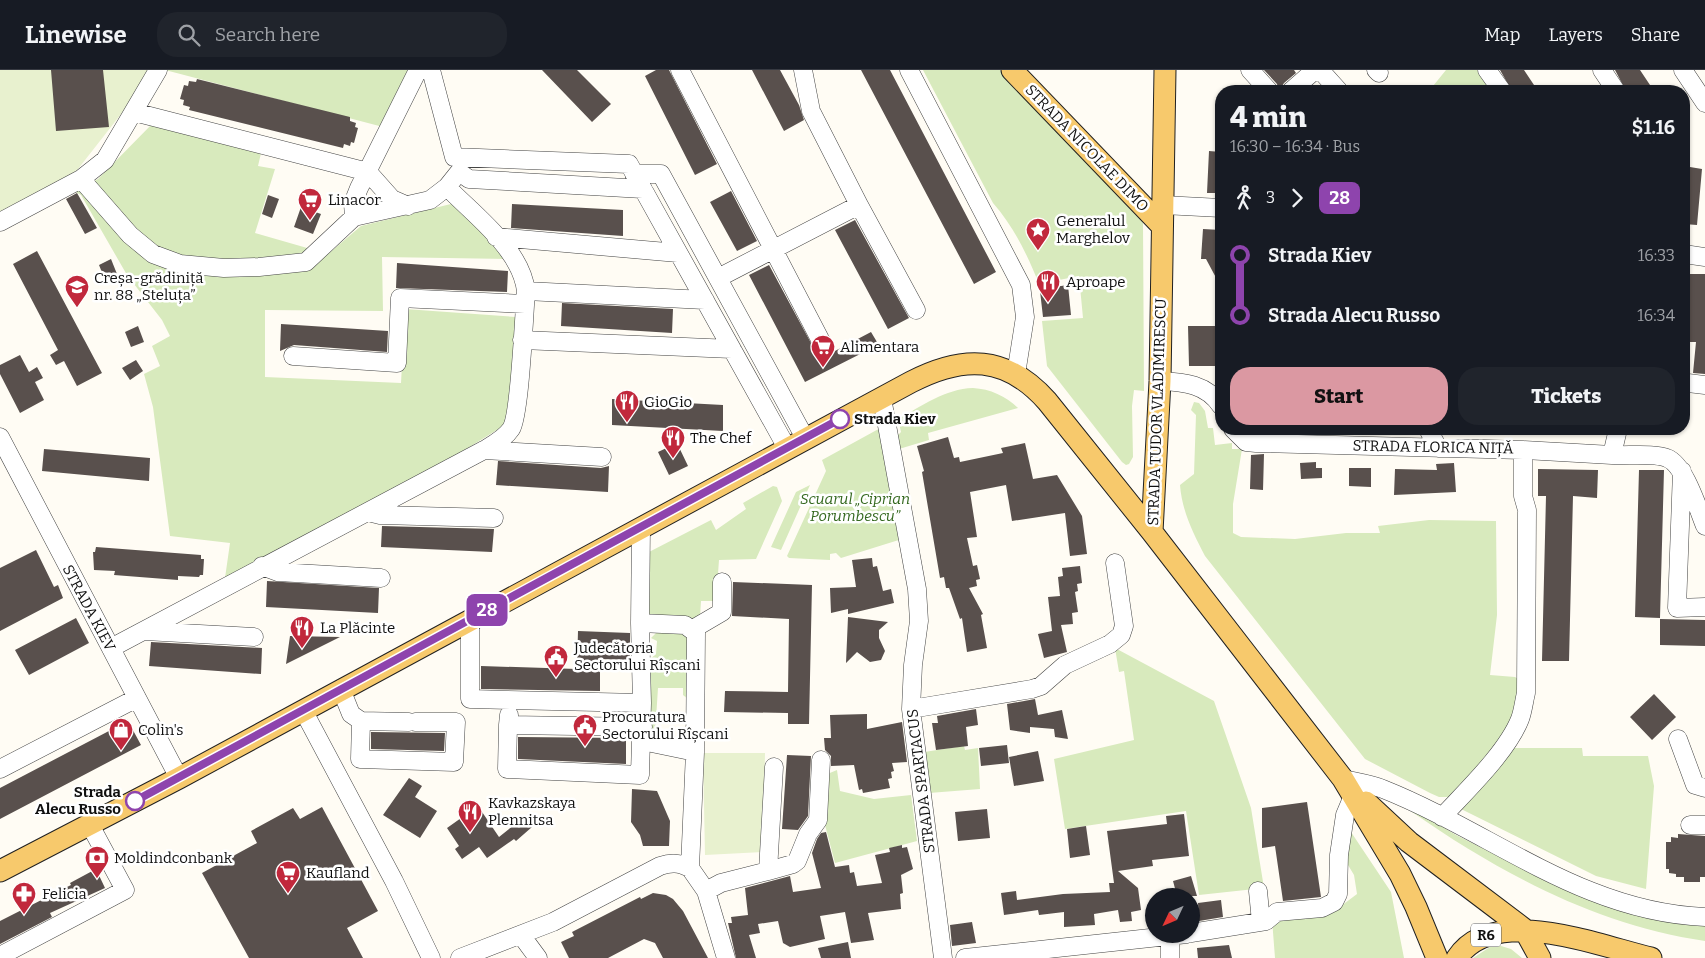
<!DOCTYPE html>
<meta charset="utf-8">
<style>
body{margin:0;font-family:Bitter,serif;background:#20242c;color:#f1f3f6;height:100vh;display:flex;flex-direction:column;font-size:19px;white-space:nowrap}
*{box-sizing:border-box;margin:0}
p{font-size:16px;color:#9ea1a6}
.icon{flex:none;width:28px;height:28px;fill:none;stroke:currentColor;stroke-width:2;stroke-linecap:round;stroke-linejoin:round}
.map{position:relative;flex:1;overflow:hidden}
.details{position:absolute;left:1215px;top:15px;width:475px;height:350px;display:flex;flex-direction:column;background:#171b24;border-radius:20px;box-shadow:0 1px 4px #0004}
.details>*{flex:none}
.badge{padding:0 10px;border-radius:8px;font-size:18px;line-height:32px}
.needle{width:32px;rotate:226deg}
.fabs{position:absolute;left:1145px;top:818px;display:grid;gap:10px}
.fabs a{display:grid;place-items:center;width:55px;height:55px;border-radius:50%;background:#171b24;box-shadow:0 1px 4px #0004;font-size:25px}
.map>.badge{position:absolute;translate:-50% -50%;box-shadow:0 0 0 2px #fff}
.legs{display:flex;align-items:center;gap:8px;height:55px;padding:0 15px;font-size:16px}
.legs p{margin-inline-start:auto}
.overview{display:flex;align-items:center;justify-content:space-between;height:85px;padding:0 15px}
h1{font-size:28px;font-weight:800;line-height:38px}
.primary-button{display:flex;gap:10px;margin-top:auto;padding:10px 15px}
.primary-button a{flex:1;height:58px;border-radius:20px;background:#db98a2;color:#111;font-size:20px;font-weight:800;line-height:58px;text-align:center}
.primary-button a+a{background:#20242c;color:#f1f3f6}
ul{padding:0 15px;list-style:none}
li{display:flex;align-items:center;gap:18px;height:60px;font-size:19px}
li i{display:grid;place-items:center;width:8px;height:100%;margin:0 6px;background:currentColor}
li i::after{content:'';width:12px;height:12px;margin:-6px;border:4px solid;border-radius:50%;background:#171b24}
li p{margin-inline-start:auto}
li:first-child i{background:linear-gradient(#0000 50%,currentColor 0)}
li:last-child i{background:linear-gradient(currentColor 50%,#0000 0)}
header{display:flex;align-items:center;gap:30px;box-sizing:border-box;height:70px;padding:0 25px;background:#171b24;border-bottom:1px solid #363941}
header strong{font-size:24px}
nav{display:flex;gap:28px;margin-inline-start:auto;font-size:18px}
.search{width:350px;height:45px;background:#20242c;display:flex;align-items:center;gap:12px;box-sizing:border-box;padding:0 18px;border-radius:20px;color:#9ea1a6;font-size:19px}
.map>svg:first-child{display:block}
</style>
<header>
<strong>Linewise</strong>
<div class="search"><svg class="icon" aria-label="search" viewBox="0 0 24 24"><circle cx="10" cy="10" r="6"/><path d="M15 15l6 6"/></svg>Search here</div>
<nav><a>Map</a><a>Layers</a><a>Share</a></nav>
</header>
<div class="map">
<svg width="1705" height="888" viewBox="0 0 1705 888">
<rect width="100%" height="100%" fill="#fffcf4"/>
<path fill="#d8eabd" d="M165 0H413L387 58Z
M923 0H1000L1134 140 1143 153 1144 321 1134 320 1132 336 1133 387 1129 394 1126 395 1122 392 1047 296 1042 251 1083 248 1079 206 1039 214C1027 184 1014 157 993 133Z
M1446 0H1477L1492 21H1429Z
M154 52 262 79 258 96 275 99 255 163 328 184 361 156 455 133 509 189 382 187 383 241 265 240V307L401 313 405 239 516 247 513 350 431 401 224 515 230 473 170 466 153 337 144 304 160 296 152 276 170 266 162 250 127 205 81 125 74 121 98 109Z
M973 318C990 319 1006 326 1018 338L928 363 929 370 899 379 896 367 901 362 898 349C922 336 945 319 973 318Z
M1194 332 1199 333 1205 341 1208 358H1213L1215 375 1232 373V379H1242L1233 434V463L1241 467 1295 469 1346 463H1380L1378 456 1429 450 1496 451 1497 545 1490 605 1515 607 1520 610 1513 655 1453 727H1439L1430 723 1365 689 1205 486C1193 463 1182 441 1180 415L1194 404 1196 345 1191 340Z
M884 356 902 469 841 488 836 483 830 484V490L789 488 787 486 826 401 822 390Z
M810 415 781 480 771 477 796 422Z
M773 416 777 417 782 431 756 489 719 490 716 531H701L700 547 688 551 651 548 646 540 649 482 711 450 716 460 746 439 743 433Z
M661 558 688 559 689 630 683 625V618H658L655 664 654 667 648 666V591L656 584 657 571 651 568Z
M1115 578 1214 631 1251 738 1264 818 1199 825 1186 741 1065 759 1054 689 1134 670 1124 601 1119 602Z
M964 676 965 680 978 678 980 719 929 723 924 682Z
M1508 678H1582L1583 686H1648L1654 716 1646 819 1596 806 1457 737Z
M837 700 840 721 874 729 911 725 917 771 835 793 825 755 823 754 825 705Z
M1412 742 1420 743 1456 765 1551 812 1705 854V871C1598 856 1500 803 1412 742Z
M1351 762 1391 822 1404 888H1275L1272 849 1337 839 1357 824 1354 805 1345 790Z
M1501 876 1511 879 1522 888H1473L1490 877Z"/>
<path fill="#e8f1cf" d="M0 0H150L125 39 78 99 69 107 0 143Z
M703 683H765L763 782 705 785Z"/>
<path fill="#59504d" d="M51 0H103L109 57 56 61Z
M542 0H577L611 34 592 52Z
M656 0H669L717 94 695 105 645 6Z
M752 0H780L799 35 804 50 784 61Z
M861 0H890L996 202 974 214Z
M1264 0H1294L1296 3 1284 13 1279 21 1277 14Z
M1500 0H1524L1538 21H1512Z
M1615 0H1640L1654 21H1626Z
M197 9 350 47V51L356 53 355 57 358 58 354 73 351 72 350 76 344 74 343 78 189 40 190 37 183 35 184 30 180 29 184 15 188 16 189 11 196 12Z
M1209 81 1221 82V123H1207Z
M1684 96 1702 99 1697 155 1684 154Z
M731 121 757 171 737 181 710 132Z
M77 123 97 158 85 164 66 129Z
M268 125 279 129 272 148 262 144Z
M512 134 623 140V166L511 158Z
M301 137 321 144 313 164 294 157Z
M855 150 909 248 888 259 835 160Z
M1203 159 1221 160V217L1206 189H1201Z
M37 181 102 303 77 316 64 291 56 295 50 285 58 280 13 194Z
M111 189 117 204 105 210 99 195Z
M397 193 508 201 507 222 396 218Z
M769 195 818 286 821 288 828 287 833 282 871 262 877 272 874 273 876 276 805 312 749 205Z
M1684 204H1705V304L1693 303 1696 272H1684Z
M1068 215 1071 245 1043 247 1040 221H1054V217Z
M562 233 673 239 672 263 561 256Z
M281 254 388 261 387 282 294 275 280 281Z
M138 256 144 272 131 277 125 262Z
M1188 256H1219L1220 296H1189Z
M20 285 29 302 37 297 43 308 35 312 44 330 20 343 0 304V295Z
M136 290 143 301 130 310 122 298Z
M612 329 723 335V361L612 355Z
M948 367 954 388 959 387 960 392 1003 383 1001 378 1025 373 1033 409 1057 405 1082 446 1087 484 1070 486 1065 443 1012 451 1006 415 970 422 977 467 967 468 973 496 977 495 980 509 976 510 977 516 969 518 983 544 981 545 987 578 967 582 962 548 960 549 949 518H946L944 507 940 508 922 402 924 401 917 376Z
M677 373 688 396 669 405 658 382Z
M44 379 150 388 149 411 42 401Z
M1264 384 1263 420 1250 419 1251 385Z
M498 391 601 398 609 396 608 422 496 415Z
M1316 392V398H1322V408L1301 409 1300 393Z
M1454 393 1456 422 1394 425 1395 399 1437 400 1436 394Z
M1349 398H1371V417L1349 416Z
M1538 399 1598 400 1597 428 1573 426 1569 591H1542L1546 426H1538Z
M1639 400H1664L1660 548 1635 547Z
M382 456 494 459 492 482 381 477Z
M96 477 201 485V489H204L203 505H200L199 507 178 506V510L114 505 115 501 94 500 93 482H95Z
M36 480 54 517 58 515 63 528 0 561V498Z
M872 488 873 497 877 496 883 521 891 519 894 533 848 544V539L831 543 830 518 856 517 852 490Z
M1080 496 1082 513 1077 514 1078 521 1075 522 1078 542 1072 543 1073 554 1061 555 1067 582 1044 588 1038 564 1052 561 1048 527 1060 526 1058 507 1063 506 1062 498Z
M267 511 379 518 378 543 266 537Z
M733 512 812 515 809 654H788V643L724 642 725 621 788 622 789 549 732 546Z
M848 547 888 552 879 560V568L885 581 881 590 870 592 857 582 846 593Z
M76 548 89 573 29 605 15 580Z
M1660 549 1705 550V576L1660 575Z
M578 561 630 563V590L600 589V621L481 619V596L577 599Z
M290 566 340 567 286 594Z
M151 572 262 578 261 604 149 596Z
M1654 624 1676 647 1652 670 1630 647Z
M1035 629 1038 645 1062 640 1068 669 1055 667 1054 659 1030 657V663L1010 660 1007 634Z
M976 639 978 655 966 657 968 676 936 680 932 653H938L937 646Z
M867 644V659L902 652 907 692 892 693 894 701 891 702 892 708 888 709 890 718 863 723 862 719 859 720 854 695 831 696V686L825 680 824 668H831L830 645Z
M128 651 141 675 0 749V718Z
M371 662 445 663 444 681 371 679Z
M518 667 626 668V694L518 689Z
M1007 675 1009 693 981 696 979 678Z
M1038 681 1044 711 1014 716 1009 687Z
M787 685 811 686 808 746 798 760 782 759Z
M409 708 422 716 415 727 437 741 420 768 383 745Z
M632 719 657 721 670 751 669 776H643L640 765 631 752Z
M1307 732 1321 827 1283 831 1275 776 1262 778V738Z
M478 736 499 767 524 747 532 757 516 771 514 769 487 788 479 777 462 789 455 779 459 776 447 758Z
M322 737 378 841 347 858 363 888H249L202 803 257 773 251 761 293 738 300 749Z
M987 739 990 768 958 771 955 742Z
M1184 744 1189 786 1152 790 1153 796 1118 801 1138 818 1141 840 1131 842 1132 851 1120 852 1118 840 1094 844 1095 855 1064 857V842L1039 845 1038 840 1004 845 1001 823 1016 821 1017 830 1063 824 1110 822 1109 813H1114L1107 761 1167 754 1166 746Z
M1086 756 1090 785 1070 788 1067 759Z
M826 762 835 797 849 795 850 803 854 802 857 816 882 813 875 785 890 782 889 778 902 775V778L907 777 913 799 901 805 903 823 900 824 901 839 868 843 874 870 851 873 845 842 820 846 825 869 790 877 783 873 778 851 758 854 760 863 749 865 756 888H736L728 853H732L731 847 748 845 745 818 790 806 793 822 821 818 812 783 817 769 821 763Z
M1678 764 1705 766V807H1700V812H1684V807H1676V804L1669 803V799H1666V772H1671V767L1678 768Z
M96 799 105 818 50 843 52 847 0 874V851L71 815 70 813Z
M1191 806 1197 826H1177L1173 811Z
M653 823 666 825 673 829 683 841 708 888H663L655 873 644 869 608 888H569L561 872 574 866 572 862 640 827 641 829Z
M1221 830 1223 847 1199 851 1198 833Z
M972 852 976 873 952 876 950 855Z
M848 872 851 888H821L818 878Z
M1229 875 1232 888H1198L1197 878Z"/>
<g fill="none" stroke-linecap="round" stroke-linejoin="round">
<defs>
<path id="minor" d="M431 0 454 87 629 94 787 378
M680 0 824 277
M909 0 1021 215 1025 247 1016 304
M1250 0 1269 21
M1320 0 1339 21
M1376 0 1379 3
M1487 0 1502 21
M1602 0 1616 21
M1683 0 1705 33
M1291 21 1315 0
M134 42 368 102 392 129 408 136
M634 104H661L805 368
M81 109 130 165 153 184 180 194 224 198 259 197 306 192 354 147 430 130 447 117 459 102 469 109 643 119
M859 135 916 240
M1163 135 1221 138
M354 147 353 133 359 118 418 0
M0 152 81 109 105 90 158 0
M496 167 678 183
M1684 184 1705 187
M718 208 859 135 811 41 803 0
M526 221 705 230
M522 270 732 279
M293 286 397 293 400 228 525 234
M1160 311C1184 312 1207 314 1221 336
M1688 313 1705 315
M882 328 917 519 919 551 913 595 911 639 943 888
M1233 359 1246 372 1256 373 1523 380 1612 385 1618 359
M1428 359 1438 378
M0 367 179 708
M484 380 602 387
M1612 385C1626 386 1655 383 1667 388 1685 395 1698 439 1705 456
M1682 401 1677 538 1705 537
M368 442 380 445 494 448
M262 496 278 502 381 508
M470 549V629L642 633 640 553 641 457
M640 553 685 555 696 563 695 682 690 798 706 821 726 888
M693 559 722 542V512
M145 561 254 567
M111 578 484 380C494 374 505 368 511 359 520 346 524 244 526 221 521 179 475 146 447 117
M341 619 351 644 361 651 409 652
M911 639 1032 619 1041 616 1065 595 1110 574 1121 565 1124 556 1115 493
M303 640 394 811 431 888
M509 645 508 655 643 657
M361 651 360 689 454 692 456 652H415
M508 655 507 699 640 705 642 633
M1678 669 1695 715 1705 718
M642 671 695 682
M0 699 137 628
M1343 709C1356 712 1371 714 1383 719 1493 763 1582 842 1705 847
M1442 747C1466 721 1507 682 1520 649 1523 641 1524 631 1526 623L1527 440 1523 426V380
M1690 755H1705
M768 801 793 794 797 791 808 764 818 750 821 690
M706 821 721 813 768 801 774 697
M1258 821 1261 852
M1191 863 1266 851 1277 842 1322 838 1334 832 1338 824 1339 785 1345 745 1353 726
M521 865 538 888
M1170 867V888
M0 886 125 820 90 755
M460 888 553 852 660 796C672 792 679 793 690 798
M965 888 1187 864"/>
<path id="major" d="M1012 0 1162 156
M1152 462 1160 311 1165 0
M1366 732 1409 772 1524 859 1540 888
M0 801 179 708 911 312C963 285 1006 285 1047 331L1152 462 1343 709 1400 804 1416 837 1437 888
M1457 888C1493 833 1599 876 1651 888"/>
</defs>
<use href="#minor" stroke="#434343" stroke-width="19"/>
<use href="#major" stroke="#212121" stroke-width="23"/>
<use href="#minor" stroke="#fff" stroke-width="18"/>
<use href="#major" stroke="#f7c96c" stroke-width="21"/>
</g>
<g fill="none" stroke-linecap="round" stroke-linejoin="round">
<defs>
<path id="line-1" d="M135 731 840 349"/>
</defs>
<use href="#line-1" stroke="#fff" stroke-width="11"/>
<use href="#line-1" stroke="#8e44ad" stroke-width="8"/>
</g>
<defs>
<symbol id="supermarket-pin" viewBox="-11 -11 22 30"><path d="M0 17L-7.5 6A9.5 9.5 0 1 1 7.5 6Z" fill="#c1283c" stroke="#fff"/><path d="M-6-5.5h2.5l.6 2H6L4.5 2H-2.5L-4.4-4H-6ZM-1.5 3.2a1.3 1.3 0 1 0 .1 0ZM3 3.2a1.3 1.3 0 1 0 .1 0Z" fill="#fff"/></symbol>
<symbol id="sight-pin" viewBox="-11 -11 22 30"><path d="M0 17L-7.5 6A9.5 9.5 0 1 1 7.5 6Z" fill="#c1283c" stroke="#fff"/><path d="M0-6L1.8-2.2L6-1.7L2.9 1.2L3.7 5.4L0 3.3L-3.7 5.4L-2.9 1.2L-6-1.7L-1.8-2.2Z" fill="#fff"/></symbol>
<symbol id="restaurant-pin" viewBox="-11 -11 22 30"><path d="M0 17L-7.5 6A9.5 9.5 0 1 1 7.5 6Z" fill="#c1283c" stroke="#fff"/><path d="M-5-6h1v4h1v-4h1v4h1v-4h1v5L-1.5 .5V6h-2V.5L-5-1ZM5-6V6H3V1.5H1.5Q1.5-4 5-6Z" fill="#fff"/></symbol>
<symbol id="school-pin" viewBox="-11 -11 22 30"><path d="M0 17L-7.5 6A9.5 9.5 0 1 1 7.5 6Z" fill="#c1283c" stroke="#fff"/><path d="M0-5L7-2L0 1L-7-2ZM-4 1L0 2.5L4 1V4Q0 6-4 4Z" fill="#fff"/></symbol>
<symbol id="civic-pin" viewBox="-11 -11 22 30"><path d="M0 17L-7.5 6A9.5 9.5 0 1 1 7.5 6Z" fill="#c1283c" stroke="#fff"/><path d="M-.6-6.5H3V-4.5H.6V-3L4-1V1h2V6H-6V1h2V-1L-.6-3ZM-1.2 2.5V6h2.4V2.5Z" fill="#fff"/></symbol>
<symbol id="shop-pin" viewBox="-11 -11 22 30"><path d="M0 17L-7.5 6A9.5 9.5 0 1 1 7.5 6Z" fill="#c1283c" stroke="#fff"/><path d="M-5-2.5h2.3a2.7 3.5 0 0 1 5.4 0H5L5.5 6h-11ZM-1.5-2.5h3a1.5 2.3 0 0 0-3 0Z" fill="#fff"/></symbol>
<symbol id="bank-pin" viewBox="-11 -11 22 30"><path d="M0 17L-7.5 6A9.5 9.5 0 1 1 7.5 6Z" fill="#c1283c" stroke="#fff"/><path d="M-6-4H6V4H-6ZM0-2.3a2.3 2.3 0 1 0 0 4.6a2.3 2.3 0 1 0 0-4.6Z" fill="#fff"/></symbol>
<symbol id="pharmacy-pin" viewBox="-11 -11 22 30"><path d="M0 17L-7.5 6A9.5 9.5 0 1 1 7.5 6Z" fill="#c1283c" stroke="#fff"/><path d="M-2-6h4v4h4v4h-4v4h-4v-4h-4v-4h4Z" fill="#fff"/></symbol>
</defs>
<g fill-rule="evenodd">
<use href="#supermarket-pin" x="296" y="116" width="28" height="38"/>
<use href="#sight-pin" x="1024" y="146" width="28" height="38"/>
<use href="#restaurant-pin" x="1034" y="198" width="28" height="38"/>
<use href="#school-pin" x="63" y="203" width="28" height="38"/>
<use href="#supermarket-pin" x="809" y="263" width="28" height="38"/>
<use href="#restaurant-pin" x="613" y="318" width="28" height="38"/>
<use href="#restaurant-pin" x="659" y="354" width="28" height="38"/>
<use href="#restaurant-pin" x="288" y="544" width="28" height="38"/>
<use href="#civic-pin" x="542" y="573" width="28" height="38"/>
<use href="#civic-pin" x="571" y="642" width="28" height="38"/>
<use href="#shop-pin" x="107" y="646" width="28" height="38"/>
<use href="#restaurant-pin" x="456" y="728" width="28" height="38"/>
<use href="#bank-pin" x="83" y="774" width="28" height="38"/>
<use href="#supermarket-pin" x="274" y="789" width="28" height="38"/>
<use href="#pharmacy-pin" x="10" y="810" width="28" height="38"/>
</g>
<g fill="#fff" stroke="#8e44ad" stroke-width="2.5">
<circle cx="840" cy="349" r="9"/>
<circle cx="135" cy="731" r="9"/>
</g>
<g text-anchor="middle" stroke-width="5" stroke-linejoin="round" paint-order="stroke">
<rect fill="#fff" stroke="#585858" stroke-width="1" x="1471" y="853.5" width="30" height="23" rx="4"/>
<g font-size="14" font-weight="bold" fill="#101010">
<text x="1486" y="870">R6</text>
</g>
<g font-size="15" fill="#101010" stroke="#fff">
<text transform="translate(1087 78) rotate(46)" y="5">STRADA NICOLAE DIMO</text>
<text transform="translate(1157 342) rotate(-88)" y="5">STRADA TUDOR VLADIMIRESCU</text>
<text transform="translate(1433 377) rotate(1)" y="5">STRADA FLORICA NIȚĂ</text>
<text transform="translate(89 538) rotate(62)" y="5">STRADA KIEV</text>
<text transform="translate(921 711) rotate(-97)" y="5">STRADA SPARTACUS</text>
</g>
<g font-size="15" fill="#101010" stroke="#fff" text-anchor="start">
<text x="328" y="135">Linacor</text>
<text x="1056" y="156">Generalul<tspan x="1056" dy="17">Marghelov</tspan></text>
<text x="94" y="213">Creșa-grădiniță<tspan x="94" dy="17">nr. 88 „Steluța”</tspan></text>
<text x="1066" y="217">Aproape</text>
<text x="840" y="282">Alimentara</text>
<text x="644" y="337">GioGio</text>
<text x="690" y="373">The Chef</text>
<text x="320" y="563">La Plăcinte</text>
<text x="574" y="583">Judecătoria<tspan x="574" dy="17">Sectorului Rîșcani</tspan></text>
<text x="602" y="652">Procuratura<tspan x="602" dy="17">Sectorului Rîșcani</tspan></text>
<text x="138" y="665">Colin's</text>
<text x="488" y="738">Kavkazskaya<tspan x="488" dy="17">Plennitsa</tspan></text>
<text x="114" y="793">Moldindconbank</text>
<text x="306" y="808">Kaufland</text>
<text x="42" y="829">Felicia</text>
</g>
<g font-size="15" font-weight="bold" fill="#101010" stroke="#fff" text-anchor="start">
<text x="854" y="354">Strada Kiev</text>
<text x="121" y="727" text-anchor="end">Strada<tspan x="121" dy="17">Alecu Russo</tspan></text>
</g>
<g font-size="15" font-style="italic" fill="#356920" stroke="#fff">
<text x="855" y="434">Scuarul „Ciprian<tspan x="855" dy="17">Porumbescu”</tspan></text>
</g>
</g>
</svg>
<div class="fabs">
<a><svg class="needle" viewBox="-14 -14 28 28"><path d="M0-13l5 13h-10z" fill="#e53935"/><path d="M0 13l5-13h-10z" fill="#9ea1a6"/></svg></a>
</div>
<b class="badge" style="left:487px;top:540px;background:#8e44ad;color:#fff">28</b>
<section class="details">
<div class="overview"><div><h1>4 min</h1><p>16:30 – 16:34 · Bus</p></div><b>$1.16</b></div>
<div class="legs"><svg class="icon" aria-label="walk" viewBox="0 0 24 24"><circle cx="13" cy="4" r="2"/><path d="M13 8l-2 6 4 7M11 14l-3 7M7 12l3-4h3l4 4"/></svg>3<svg class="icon" aria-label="forward" viewBox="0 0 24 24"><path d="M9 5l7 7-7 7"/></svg><b class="badge" style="background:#8e44ad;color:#fff">28</b></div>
<ul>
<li><i style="color:#8e44ad"></i><b>Strada Kiev</b><p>16:33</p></li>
<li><i style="color:#8e44ad"></i><b>Strada Alecu Russo</b><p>16:34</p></li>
</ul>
<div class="primary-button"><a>Start</a><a>Tickets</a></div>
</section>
</div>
